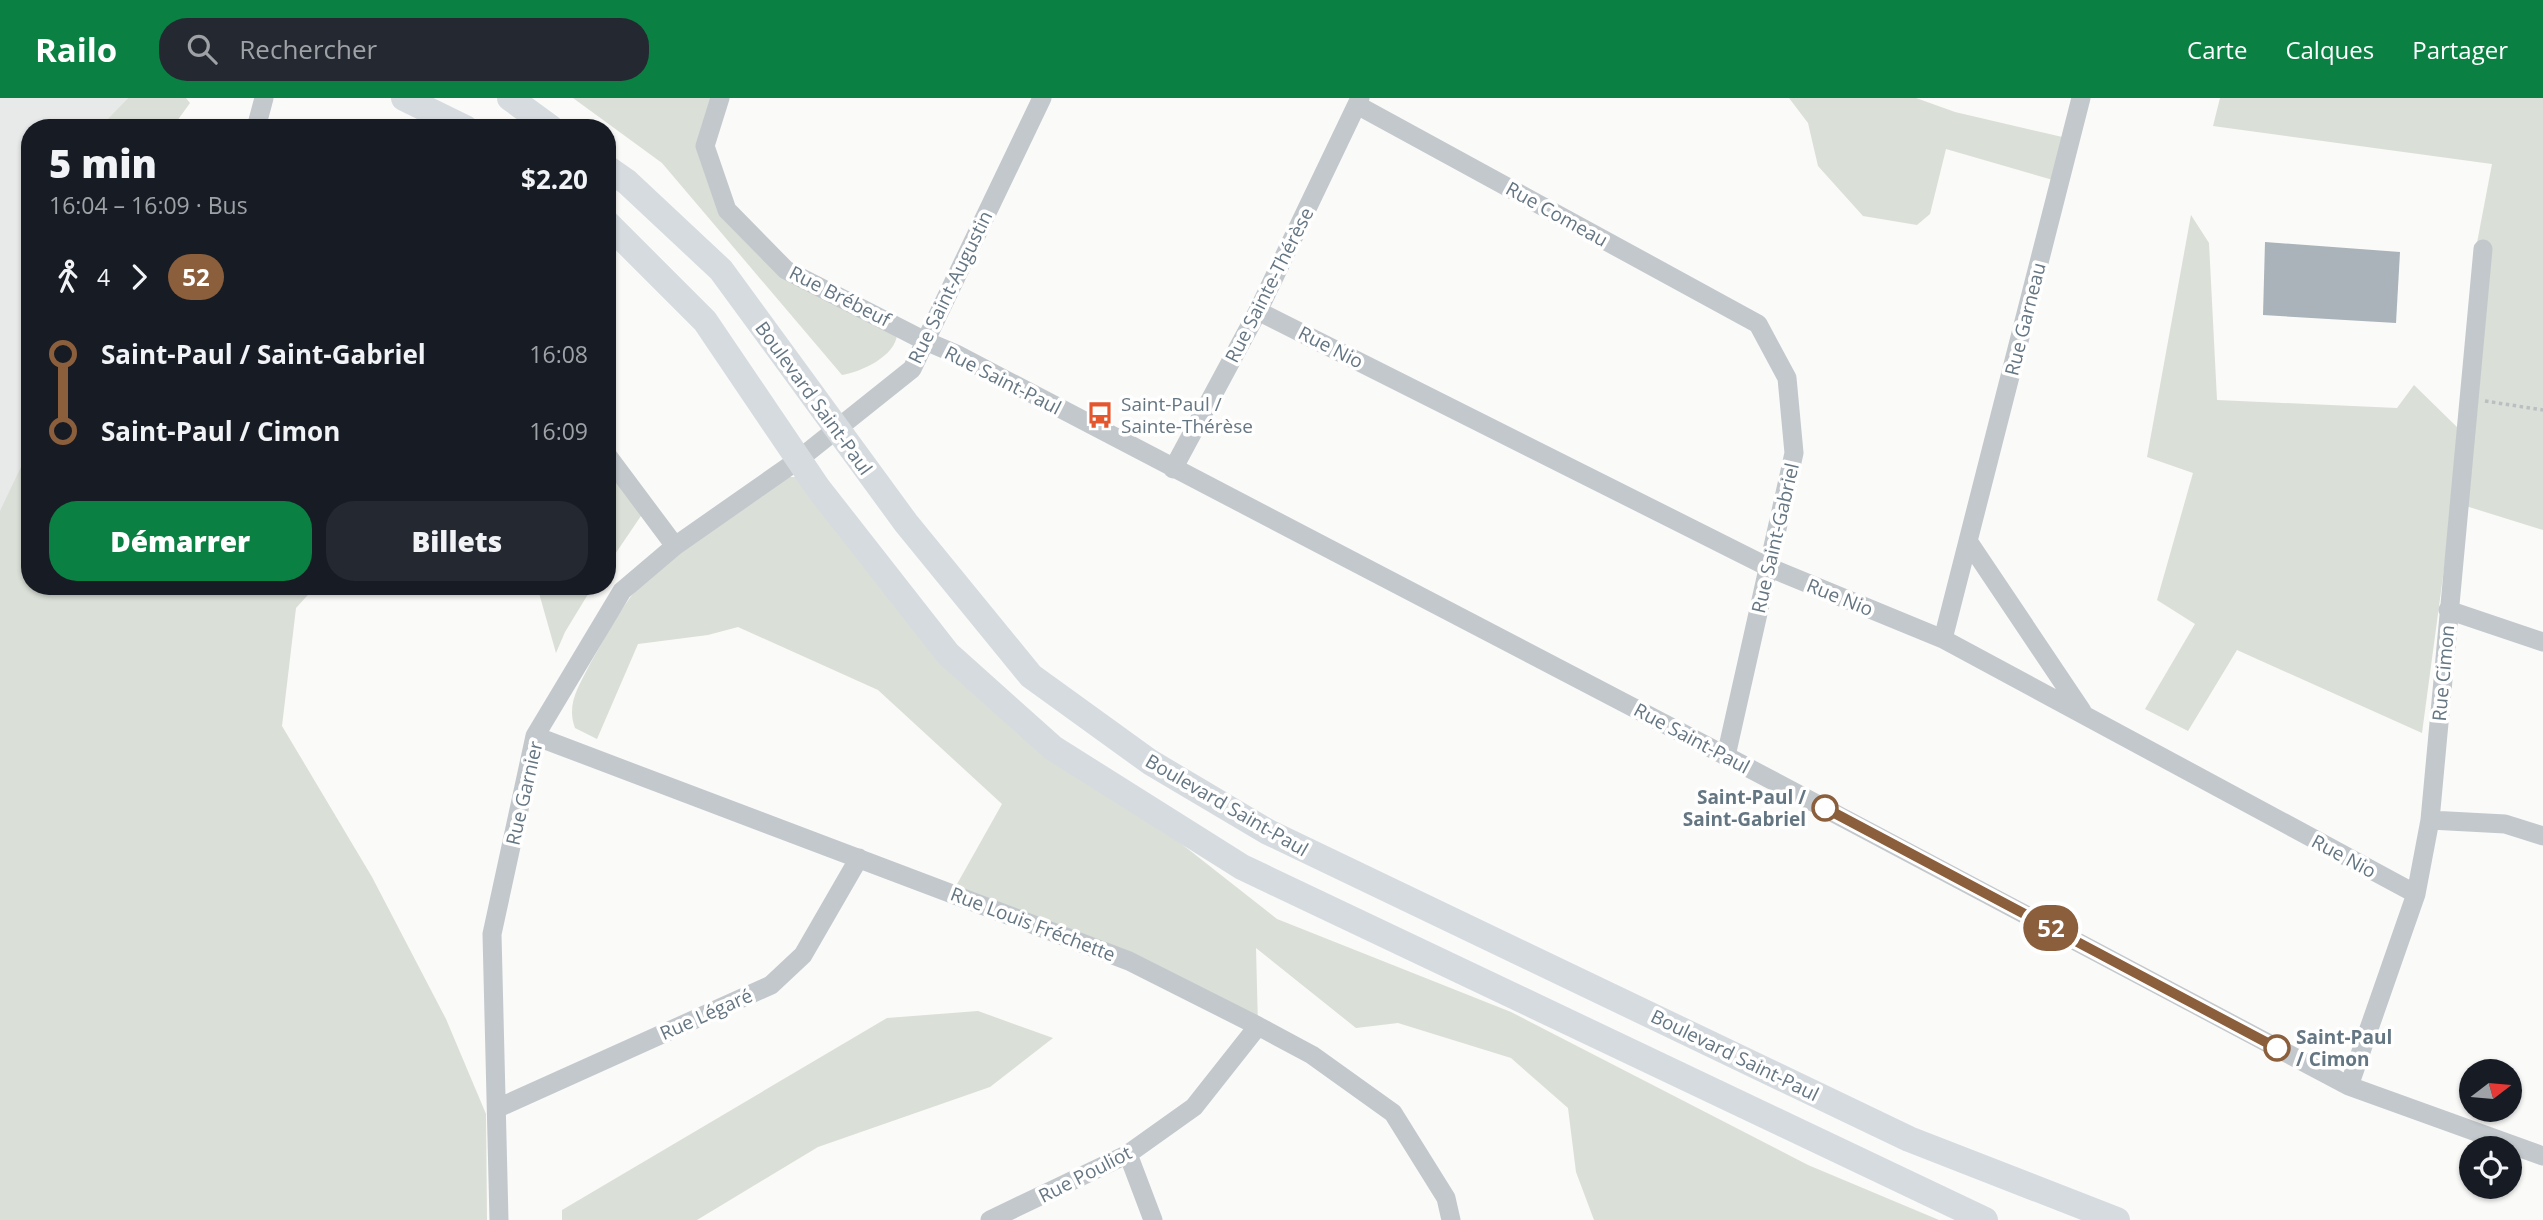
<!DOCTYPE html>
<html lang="fr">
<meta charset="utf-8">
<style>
body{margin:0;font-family:"Open Sans",sans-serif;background:#242831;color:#f1f3f6;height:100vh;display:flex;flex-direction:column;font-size:26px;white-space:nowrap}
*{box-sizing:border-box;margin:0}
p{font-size:23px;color:#9ea1a6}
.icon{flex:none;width:38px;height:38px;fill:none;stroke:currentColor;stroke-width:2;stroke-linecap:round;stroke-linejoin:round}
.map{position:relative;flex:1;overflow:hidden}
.side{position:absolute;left:21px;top:21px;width:595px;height:476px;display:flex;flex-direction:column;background:#171b24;border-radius:28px;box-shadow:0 2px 5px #0004}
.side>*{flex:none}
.badge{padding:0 14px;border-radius:23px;font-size:24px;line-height:46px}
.needle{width:46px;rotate:74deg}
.buttons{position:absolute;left:2459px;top:961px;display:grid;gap:14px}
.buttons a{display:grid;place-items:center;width:63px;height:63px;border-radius:50%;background:#171b24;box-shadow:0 2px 5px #0004;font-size:35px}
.map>.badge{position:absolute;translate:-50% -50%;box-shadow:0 0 0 4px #fff}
.legs{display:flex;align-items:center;gap:10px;height:77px;padding:0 28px;font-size:23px}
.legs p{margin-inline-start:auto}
.overview{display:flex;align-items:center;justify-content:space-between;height:119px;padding:0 28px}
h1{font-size:38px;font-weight:800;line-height:52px}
.action{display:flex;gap:14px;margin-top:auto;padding:14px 28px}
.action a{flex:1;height:80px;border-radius:28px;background:#0b8043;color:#fff;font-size:28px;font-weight:800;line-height:80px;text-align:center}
.action a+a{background:#242831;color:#f1f3f6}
ul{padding:0 28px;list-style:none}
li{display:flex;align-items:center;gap:24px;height:77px;font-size:26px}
li i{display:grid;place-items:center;width:10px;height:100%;margin:0 9px;background:currentColor}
li i::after{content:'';width:18px;height:18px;margin:-9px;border:5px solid;border-radius:50%;background:#171b24}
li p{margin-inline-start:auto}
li:first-child i{background:linear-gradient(#0000 50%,currentColor 0)}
li:last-child i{background:linear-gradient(currentColor 50%,#0000 0)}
header{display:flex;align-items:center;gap:42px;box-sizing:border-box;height:98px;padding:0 35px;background:#0b8043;color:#fff}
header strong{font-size:33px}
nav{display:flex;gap:38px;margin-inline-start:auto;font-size:24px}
.search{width:490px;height:63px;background:#242831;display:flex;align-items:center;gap:18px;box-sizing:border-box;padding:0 24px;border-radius:28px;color:#9ea1a6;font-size:26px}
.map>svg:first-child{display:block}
</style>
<header>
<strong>Railo</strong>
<div class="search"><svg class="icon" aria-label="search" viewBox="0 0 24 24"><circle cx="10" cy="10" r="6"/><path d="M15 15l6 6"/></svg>Rechercher</div>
<nav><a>Carte</a><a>Calques</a><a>Partager</a></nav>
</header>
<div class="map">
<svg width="2543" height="1122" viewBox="0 0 2543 1122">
<rect width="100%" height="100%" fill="#fafaf8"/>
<path fill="#e8e9e9" d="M0 0H128L99 30H30V350L4 410 0 413Z"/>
<path fill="#dadfd7" d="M128 0H186L190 5 172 30H99Z
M573 0H720L705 48 727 112 786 172 897 236C896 258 861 274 842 277L662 65Z
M1789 0H1916L1955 14 2071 41 2060 84 1946 51 1930 116 1917 127 1863 118 1818 68 1808 25Z
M2220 0H2543V432L2453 404 2422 635 2237 552 2188 633 2145 611 2195 526 2157 502 2193 375 2147 359 2191 117 2209 145 2217 302 2397 310 2414 287 2459 331 2476 150 2492 66 2213 28Z
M30 350V488H316L296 510 282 628 372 779 446 921 486 1016 487 1122H0V413Z
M607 366 645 412 607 468Z
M789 379H805L905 513 1151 722 1277 821 1511 914 1808 1067 1939 1122H1594L1576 1074 1568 1010 1511 960 1398 925 1356 930 1256 850 1258 928 952 795 1002 706 878 592 738 529 708 537 638 546 597 641 575 630C566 606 579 588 590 566 605 540 618 513 638 490 673 448 743 410 789 379Z
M537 488H593L565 534 556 555Z
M978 913 1053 940 990 989 818 1049 697 1122H562V1112L887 920Z"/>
<path fill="#aab3b9" d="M2265 144 2400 154 2396 225 2263 217Z"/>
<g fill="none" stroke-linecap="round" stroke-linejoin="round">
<path stroke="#bbbfc2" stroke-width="3.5" stroke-dasharray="3.5 3.5" stroke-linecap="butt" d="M2485 303 2543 312"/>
<path stroke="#c3c8cc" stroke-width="19" d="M720 0 705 48 727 112 786 172 923 242 956 256 1726 658 2349 988 2543 1058
M1357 7 1758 226 1787 280 1794 355 1726 658
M256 30 264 0
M1258 213 1768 469 1943 541 2416 796
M607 357 675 448
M1173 371 1258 213 1360 0
M1968 443 2082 613
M2448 512 2543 544
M1943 541 2081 0
M535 638 1129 863 1258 928 1312 957 1393 1015 1446 1100 1451 1122
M2430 722 2505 726 2543 738
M2349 988 2416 796 2430 722 2483 151
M498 1010 771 887 803 857 859 760
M1128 1056 1153 1122
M499 1122 492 836 535 638 622 493 675 448 798 362 912 271 1042 0
M990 1122 1128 1056 1194 1009 1258 928"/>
<path stroke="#d6dbdf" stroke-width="26" d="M404 0 465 30
M510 0 551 30
M607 70 627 84 721 172 906 425 1031 578 1150 664 1268 734 1909 1041 2117 1122
M607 125 705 223 818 390 948 556 1053 650 1242 769 1985 1122"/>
</g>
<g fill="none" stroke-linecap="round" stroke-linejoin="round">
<defs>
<path id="line-1" d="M1825 710 2277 950"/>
</defs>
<use href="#line-1" stroke="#fff" stroke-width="16"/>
<use href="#line-1" stroke="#8b5e3c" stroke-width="10"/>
</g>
<defs>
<symbol id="bus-bare" viewBox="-9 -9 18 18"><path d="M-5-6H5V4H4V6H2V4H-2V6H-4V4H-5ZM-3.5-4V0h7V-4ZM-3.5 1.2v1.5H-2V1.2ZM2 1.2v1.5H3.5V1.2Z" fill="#e4572e" stroke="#fff" stroke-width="2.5" paint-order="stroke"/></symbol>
</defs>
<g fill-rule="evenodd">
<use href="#bus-bare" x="1081" y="298" width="38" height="38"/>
</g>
<g fill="#fff" stroke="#8b5e3c" stroke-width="3.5">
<circle cx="1825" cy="710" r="12"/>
<circle cx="2277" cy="950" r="12"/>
</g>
<g text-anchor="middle" stroke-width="7" stroke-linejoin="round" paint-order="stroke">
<g font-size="19" fill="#657683" stroke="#fff">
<text transform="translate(1557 116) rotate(29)" y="7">Rue Comeau</text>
<text transform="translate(1269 187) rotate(-63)" y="7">Rue Sainte-Thérèse</text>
<text transform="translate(950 189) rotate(-64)" y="7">Rue Saint-Augustin</text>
<text transform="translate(840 198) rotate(27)" y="7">Rue Brébeuf</text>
<text transform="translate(2025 221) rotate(-76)" y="7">Rue Garneau</text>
<text transform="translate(1331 249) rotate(27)" y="7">Rue Nio</text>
<text transform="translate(1003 282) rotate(27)" y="7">Rue Saint-Paul</text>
<text transform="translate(814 300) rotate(54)" y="7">Boulevard Saint-Paul</text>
<text transform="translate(1775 440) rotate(-77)" y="7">Rue Saint-Gabriel</text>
<text transform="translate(1840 499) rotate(22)" y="7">Rue Nio</text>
<text transform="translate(2443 575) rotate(-85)" y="7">Rue Cimon</text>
<text transform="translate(1692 640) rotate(28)" y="7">Rue Saint-Paul</text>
<text transform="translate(524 695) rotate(-77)" y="7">Rue Garnier</text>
<text transform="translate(1227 707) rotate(30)" y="7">Boulevard Saint-Paul</text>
<text transform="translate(2344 758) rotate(28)" y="7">Rue Nio</text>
<text transform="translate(1033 826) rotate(21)" y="7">Rue Louis Fréchette</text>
<text transform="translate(706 916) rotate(-24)" y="7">Rue Légaré</text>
<text transform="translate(1735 957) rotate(26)" y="7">Boulevard Saint-Paul</text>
<text transform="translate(1085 1076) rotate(-27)" y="7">Rue Pouliot</text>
</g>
<g font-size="19" fill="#657683" stroke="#fff" text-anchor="start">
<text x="1121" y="313">Saint-Paul /<tspan x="1121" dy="22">Sainte-Thérèse</tspan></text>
</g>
<g font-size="19" font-weight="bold" fill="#657683" stroke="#fff" text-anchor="end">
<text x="1806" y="706">Saint-Paul /<tspan x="1806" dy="22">Saint-Gabriel</tspan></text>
<text x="2296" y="946" text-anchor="start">Saint-Paul<tspan x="2296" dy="22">/ Cimon</tspan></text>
</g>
</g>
</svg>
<div class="buttons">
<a><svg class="needle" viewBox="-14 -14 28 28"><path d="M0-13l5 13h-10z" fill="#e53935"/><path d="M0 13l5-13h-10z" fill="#9ea1a6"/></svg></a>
<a><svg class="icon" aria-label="locate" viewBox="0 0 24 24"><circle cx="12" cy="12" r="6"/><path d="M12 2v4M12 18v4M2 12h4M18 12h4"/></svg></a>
</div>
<b class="badge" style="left:2051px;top:830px;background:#8b5e3c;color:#fff">52</b>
<section class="side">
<div class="overview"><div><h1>5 min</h1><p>16:04 – 16:09 · Bus</p></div><b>$2.20</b></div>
<div class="legs"><svg class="icon" aria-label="walk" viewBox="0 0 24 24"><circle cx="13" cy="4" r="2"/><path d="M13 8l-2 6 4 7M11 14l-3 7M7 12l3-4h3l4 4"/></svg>4<svg class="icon" aria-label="forward" viewBox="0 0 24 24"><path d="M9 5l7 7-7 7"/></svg><b class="badge" style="background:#8b5e3c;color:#fff">52</b></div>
<ul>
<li><i style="color:#8b5e3c"></i><b>Saint-Paul / Saint-Gabriel</b><p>16:08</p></li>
<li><i style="color:#8b5e3c"></i><b>Saint-Paul / Cimon</b><p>16:09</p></li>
</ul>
<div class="action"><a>Démarrer</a><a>Billets</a></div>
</section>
</div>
